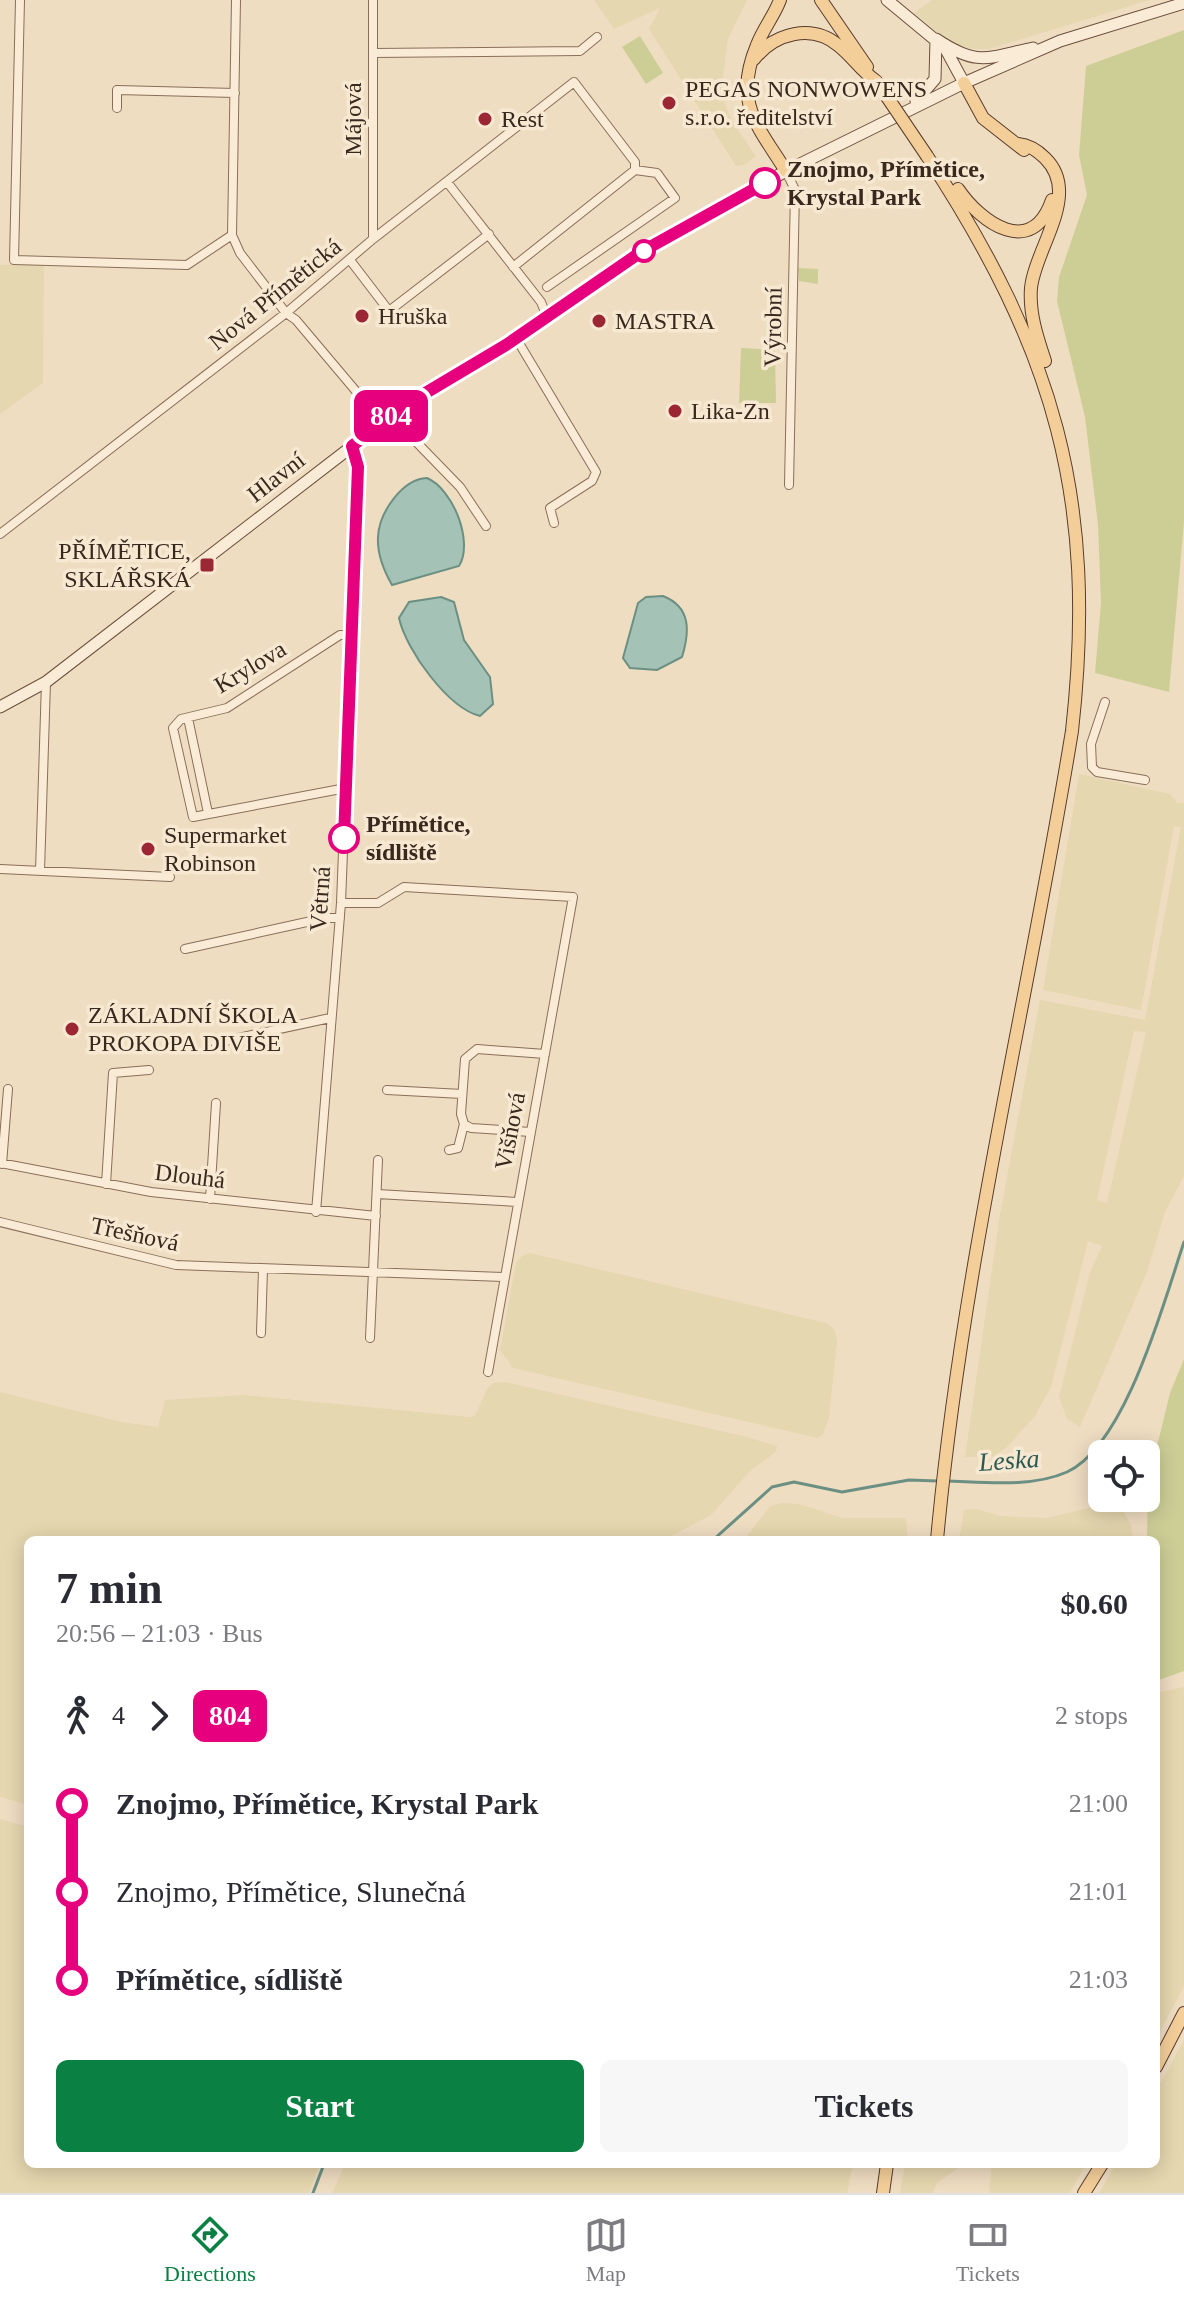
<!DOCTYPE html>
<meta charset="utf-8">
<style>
body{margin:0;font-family:Georgia,serif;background:#f7f7f7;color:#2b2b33;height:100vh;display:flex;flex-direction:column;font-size:30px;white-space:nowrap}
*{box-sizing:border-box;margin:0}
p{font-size:26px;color:#7c7c81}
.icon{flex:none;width:44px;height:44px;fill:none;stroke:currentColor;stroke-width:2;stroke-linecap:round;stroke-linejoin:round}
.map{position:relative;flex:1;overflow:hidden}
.sheet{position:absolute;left:24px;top:1536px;width:1136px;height:632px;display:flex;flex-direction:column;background:#fff;border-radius:12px;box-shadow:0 4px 20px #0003}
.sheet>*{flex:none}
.badge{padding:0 16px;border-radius:12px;font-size:28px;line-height:52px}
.controls{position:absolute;left:1088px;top:1440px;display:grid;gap:16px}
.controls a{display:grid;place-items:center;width:72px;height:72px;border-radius:12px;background:#fff;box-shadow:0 4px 20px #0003;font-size:40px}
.map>.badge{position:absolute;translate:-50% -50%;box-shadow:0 0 0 4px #fff}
.legs{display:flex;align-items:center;gap:12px;height:88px;padding:0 32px;font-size:26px}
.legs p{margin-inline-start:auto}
.headline{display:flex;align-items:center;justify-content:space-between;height:136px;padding:0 32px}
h1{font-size:44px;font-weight:800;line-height:60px}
.action{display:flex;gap:16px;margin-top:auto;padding:16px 32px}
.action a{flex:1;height:92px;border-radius:12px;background:#0b8043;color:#fff;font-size:32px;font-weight:800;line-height:92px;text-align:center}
.action a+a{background:#f7f7f7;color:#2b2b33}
ul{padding:0 32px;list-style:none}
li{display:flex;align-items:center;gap:28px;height:88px;font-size:30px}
li i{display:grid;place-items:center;width:12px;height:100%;margin:0 10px;background:currentColor}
li i::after{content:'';width:20px;height:20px;margin:-10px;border:6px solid;border-radius:50%;background:#fff}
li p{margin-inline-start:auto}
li:first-child i{background:linear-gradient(#0000 50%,currentColor 0)}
li:last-child i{background:linear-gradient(currentColor 50%,#0000 0)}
.dock{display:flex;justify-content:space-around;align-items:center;height:112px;border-top:2px solid #e1e1e2;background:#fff;font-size:22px;color:#7c7c81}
.dock a{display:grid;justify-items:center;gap:4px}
.dock .selected{color:#0b8043}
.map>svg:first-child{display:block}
</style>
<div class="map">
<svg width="1184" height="2193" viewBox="0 0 1184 2193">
<rect width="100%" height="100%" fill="#efddc2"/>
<path fill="#e5d7af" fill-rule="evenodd" d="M594 0H747L728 39 721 94 733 123 756 156 744 165 736 166 649 29 660 8 614 29Z
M932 0H1150L989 49H971L951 43 914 13Z
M44 263 43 383 0 414V265Z
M1079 774 1170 794 1177 803H1184V1176L1165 1212 1147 1272 1080 1427 1067 1419 1059 1397 1090 1272 1102 1246 1088 1241 1051 1387 1035 1416 1007 1447 994 1456 965 1457 999 1220 1040 1000 1145 1020 1181 827 1174 826 1141 1010 1043 990ZM1134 1031 1146 1032 1107 1203 1097 1200Z
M530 1253 826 1323 835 1330 837 1341 829 1418 823 1434 818 1438 513 1368 500 1350 516 1263 522 1256Z
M505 1382 743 1436 777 1446 776 1452 751 1470 711 1515 664 1540H28V1805L0 1797V1392L121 1422 158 1427 165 1400 244 1395 470 1417 475 1416 487 1389 493 1383Z
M782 1503 799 1504 843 1518H906L908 1540H744L770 1506Z
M1109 1503 1124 1512 1131 1525 1133 1540H959L964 1510 977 1509 1000 1516 1047 1518Z
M1184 1687V1986L1156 2039V1693Z
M0 1819 28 1827V2164H320L309 2193H0Z
M1184 2040V2193H1099L1116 2164H1156V2091Z
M345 2164H853L847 2193H332Z
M905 2164H964L937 2183 933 2193H900Z
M992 2164H1086L1070 2193H989Z"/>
<path fill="#cdce96" d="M1184 30V522L1169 692 1095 673 1101 603 1098 525 1085 417 1057 301 1059 277 1087 195 1079 155 1086 66Z
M640 36 663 73 646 84 622 47Z
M798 268 818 269V284L799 281Z
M741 348 775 350 776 403H739Z
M1184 1359V1671L1156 1681V1540H1147L1148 1483 1170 1393Z"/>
<path fill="#a5c2b6" stroke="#6b9083" stroke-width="2" d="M427 478C453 489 474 542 459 566L392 585C384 571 377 554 378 537 379 513 402 479 427 478Z
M663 596C691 607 690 631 682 657L657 670 630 668 623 658 638 603 646 597Z
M441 597 454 602 464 640 490 677 493 704 480 716C448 708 406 650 399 618L409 602Z"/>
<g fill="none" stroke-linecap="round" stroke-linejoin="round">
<path stroke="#6b9083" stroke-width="3" d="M946 1481C983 1482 1031 1488 1067 1472 1126 1445 1164 1301 1184 1242
M713 1540 772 1487 794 1482 842 1492 909 1480 938 1481
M313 2193 324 2164"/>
<defs>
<path id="street" d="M20 0 14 260 187 265 232 235
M236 0 232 235 240 253 286 313 296 320 382 422
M373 0V239
M373 53 580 51 597 37
M117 108V90L235 93
M786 171 795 190 789 485
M447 182 541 302 547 317
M350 260 389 311 489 234
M513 267 635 170
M547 287 675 198 657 173 635 170
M516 338 596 472 592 481 550 508 554 523
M391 416 460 487 486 526
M0 534 286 313 373 239 574 82 635 162V170
M1105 702 1091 744 1092 767 1097 772 1145 780
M188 718 208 813
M346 788 193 817 173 728 181 719 227 708 340 635H353
M0 869 170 877
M40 871 46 682
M341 903H378L404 887 573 897 488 1372
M185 949 325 918H340
M215 1043 330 1018
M387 1090 462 1094
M531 1132 471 1128 464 1124 461 1114 465 1059 477 1049 545 1054
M449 1150 458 1148 464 1124
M0 1163 151 1192 376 1216
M2 1164 8 1089
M106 1184 113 1073 149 1070
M377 1194 517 1202
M210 1199 216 1103
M316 1212 341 903 358 467 352 446
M0 1222 176 1265 503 1277
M261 1333 263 1269
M370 1338 378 1160"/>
<path id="secondary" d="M887 0 945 48 964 83
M936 39C978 67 987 58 1033 48
M916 101 935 79 936 39
M0 707 46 682 407 404 506 345 641 252 786 171 964 83 1060 41 1184 3"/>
<path id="primary" d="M780 0C774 16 763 29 757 45 733 102 757 125 786 171
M821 0 867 67
M754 59C775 33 812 23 839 46 853 57 861 71 876 81
M964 83 983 118 1024 150
M1018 144C1029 145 1038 151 1045 158 1082 194 1035 248 1031 288 1029 313 1037 337 1045 361
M927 156C1054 350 1098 498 1072 731 1028 1001 962 1267 937 1540
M958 189C981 223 1032 259 1052 200
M1156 2067 1184 2013
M883 2193 887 2164
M1084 2193 1102 2164"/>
</defs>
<use href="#street" stroke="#8a6e59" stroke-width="10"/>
<use href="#secondary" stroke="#6c4f3c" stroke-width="13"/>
<use href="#primary" stroke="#583c2d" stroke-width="14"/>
<use href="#street" stroke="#faebd6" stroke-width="8"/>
<use href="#secondary" stroke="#faebd6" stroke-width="11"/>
<use href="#primary" stroke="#f4ce99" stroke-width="12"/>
<defs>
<path id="primary-bridge" d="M877 82 927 156"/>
</defs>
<use href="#primary-bridge" stroke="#583c2d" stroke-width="14" stroke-linecap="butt"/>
<use href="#primary-bridge" stroke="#f4ce99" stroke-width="12"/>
</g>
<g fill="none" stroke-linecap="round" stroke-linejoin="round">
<defs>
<path id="line-1" d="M344 838 358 467 352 446 407 404 506 345 641 252 765 183"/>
</defs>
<use href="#line-1" stroke="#fff" stroke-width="18"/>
<use href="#line-1" stroke="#e6007e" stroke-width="12"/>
</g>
<g fill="#9b2734" stroke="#f7e8d2" stroke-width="3">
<circle cx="669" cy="103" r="8"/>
<circle cx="485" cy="119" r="8"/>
<circle cx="362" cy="316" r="8"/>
<circle cx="599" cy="321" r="8"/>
<circle cx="675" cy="411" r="8"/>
<rect x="199" y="557" width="16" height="16" rx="4"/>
<circle cx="148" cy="849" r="8"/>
<circle cx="72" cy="1029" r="8"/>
</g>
<g fill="#fff" stroke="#e6007e" stroke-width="4">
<circle cx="765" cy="183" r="14"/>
<circle cx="644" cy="251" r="10"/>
<circle cx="344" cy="838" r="14"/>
</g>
<g text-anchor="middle" stroke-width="7" stroke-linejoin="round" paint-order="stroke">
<g font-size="24" fill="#39281d" stroke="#f7e8d2" text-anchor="start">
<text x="685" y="97">PEGAS NONWOWENS<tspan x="685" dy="28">s.r.o. ředitelství</tspan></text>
<text x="501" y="127">Rest</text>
<text x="378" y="324">Hruška</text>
<text x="615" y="329">MASTRA</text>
<text x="691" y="419">Lika-Zn</text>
<text x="191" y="559" text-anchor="end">PŘÍMĚTICE,<tspan x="191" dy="28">SKLÁŘSKÁ</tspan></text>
<text x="164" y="843">Supermarket<tspan x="164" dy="28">Robinson</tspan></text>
<text x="88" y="1023">ZÁKLADNÍ ŠKOLA<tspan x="88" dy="28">PROKOPA DIVIŠE</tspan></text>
</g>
<g font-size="24" fill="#39281d" stroke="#f7e8d2">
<text transform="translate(353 119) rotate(-90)" y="8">Májová</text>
<text transform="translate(275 294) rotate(-39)" y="8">Nová Přímětická</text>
<text transform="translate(773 327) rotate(-89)" y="8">Výrobní</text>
<text transform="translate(276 477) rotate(-38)" y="8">Hlavní</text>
<text transform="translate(250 667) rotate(-31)" y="8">Krylova</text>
<text transform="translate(320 899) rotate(-86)" y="8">Větrná</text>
<text transform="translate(510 1131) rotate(-79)" y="8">Višňová</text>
<text transform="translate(190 1176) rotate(7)" y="8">Dlouhá</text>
<text transform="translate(135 1234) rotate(12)" y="8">Třešňová</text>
</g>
<g font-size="24" font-weight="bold" fill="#39281d" stroke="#f7e8d2" text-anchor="start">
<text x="787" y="177">Znojmo, Přímětice,<tspan x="787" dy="28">Krystal Park</tspan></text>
<text x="366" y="832">Přímětice,<tspan x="366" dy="28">sídliště</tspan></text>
</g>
<g font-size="26" font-style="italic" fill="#2c5a52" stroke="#f7e8d2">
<text transform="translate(1009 1460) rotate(-4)" y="9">Leska</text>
</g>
</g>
</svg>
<div class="controls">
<a><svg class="icon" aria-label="locate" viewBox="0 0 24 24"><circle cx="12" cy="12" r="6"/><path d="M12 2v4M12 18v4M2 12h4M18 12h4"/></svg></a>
</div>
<b class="badge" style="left:391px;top:416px;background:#e6007e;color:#fff">804</b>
<section class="sheet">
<div class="headline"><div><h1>7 min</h1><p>20:56 – 21:03 · Bus</p></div><b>$0.60</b></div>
<div class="legs"><svg class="icon" aria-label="walk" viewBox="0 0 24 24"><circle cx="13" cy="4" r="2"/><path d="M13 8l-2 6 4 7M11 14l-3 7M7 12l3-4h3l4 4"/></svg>4<svg class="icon" aria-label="forward" viewBox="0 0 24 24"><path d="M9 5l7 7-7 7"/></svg><b class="badge" style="background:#e6007e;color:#fff">804</b><p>2 stops</p></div>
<ul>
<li><i style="color:#e6007e"></i><b>Znojmo, Přímětice, Krystal Park</b><p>21:00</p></li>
<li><i style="color:#e6007e"></i><span>Znojmo, Přímětice, Slunečná</span><p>21:01</p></li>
<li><i style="color:#e6007e"></i><b>Přímětice, sídliště</b><p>21:03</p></li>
</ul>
<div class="action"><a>Start</a><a>Tickets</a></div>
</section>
</div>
<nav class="dock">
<a class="selected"><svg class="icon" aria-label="directions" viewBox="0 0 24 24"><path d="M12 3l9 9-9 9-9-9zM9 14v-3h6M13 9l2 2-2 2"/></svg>Directions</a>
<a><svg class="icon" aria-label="map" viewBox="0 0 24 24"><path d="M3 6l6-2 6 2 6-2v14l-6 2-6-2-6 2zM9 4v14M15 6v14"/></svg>Map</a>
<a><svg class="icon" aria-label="tickets" viewBox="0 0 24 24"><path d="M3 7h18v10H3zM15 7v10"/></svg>Tickets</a>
</nav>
